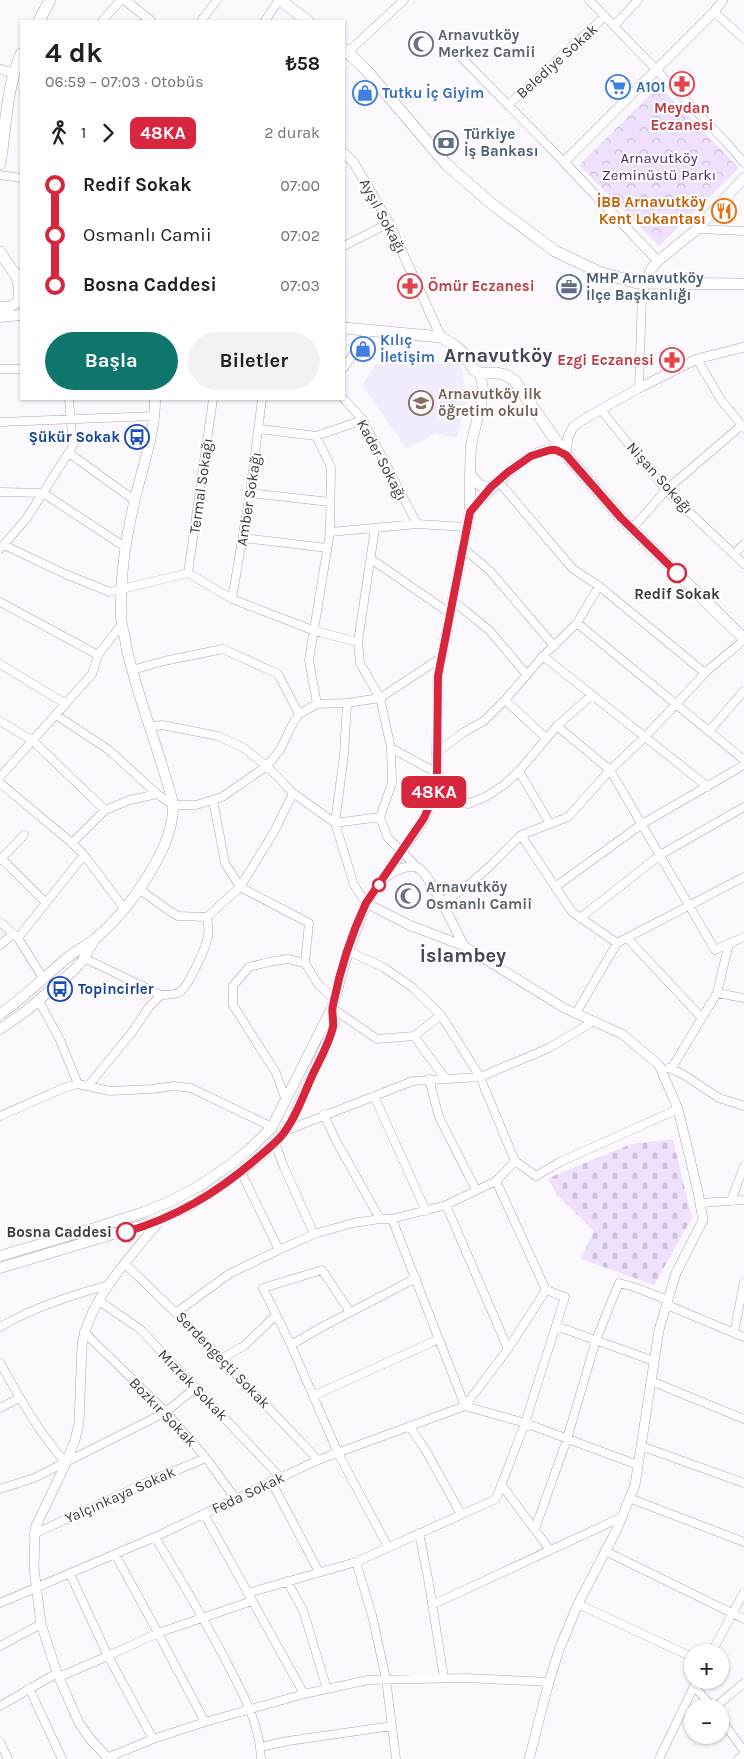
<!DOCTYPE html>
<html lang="tr">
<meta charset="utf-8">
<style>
body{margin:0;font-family:Karla,sans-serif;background:#f2f2f2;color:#202124;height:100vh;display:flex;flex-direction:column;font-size:19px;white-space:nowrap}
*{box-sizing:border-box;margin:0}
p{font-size:16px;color:#757577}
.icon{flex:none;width:28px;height:28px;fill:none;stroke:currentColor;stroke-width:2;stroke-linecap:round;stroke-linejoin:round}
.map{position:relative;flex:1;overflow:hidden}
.drawer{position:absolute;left:20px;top:20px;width:325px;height:380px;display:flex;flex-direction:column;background:#fff;border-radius:0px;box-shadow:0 1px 4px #0004}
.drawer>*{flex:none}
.badge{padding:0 10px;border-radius:8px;font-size:18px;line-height:32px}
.buttons{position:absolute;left:684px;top:1644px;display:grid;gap:10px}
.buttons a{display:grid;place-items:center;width:45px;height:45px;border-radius:50%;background:#fff;box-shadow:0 1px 4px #0004;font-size:25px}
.map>.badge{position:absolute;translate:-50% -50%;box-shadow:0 0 0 2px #fff}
.legs{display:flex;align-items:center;gap:8px;height:55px;padding:0 25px;font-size:16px}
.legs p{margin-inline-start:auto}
.overview{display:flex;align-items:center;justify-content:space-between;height:85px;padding:0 25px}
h1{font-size:28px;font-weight:700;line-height:38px}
.primary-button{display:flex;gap:10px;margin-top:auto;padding:10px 25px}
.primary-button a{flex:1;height:58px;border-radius:30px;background:#0f766e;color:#fff;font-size:20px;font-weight:700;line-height:58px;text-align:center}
.primary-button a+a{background:#f2f2f2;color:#202124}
ul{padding:0 25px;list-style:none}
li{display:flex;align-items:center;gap:18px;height:50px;font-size:19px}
li i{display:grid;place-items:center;width:8px;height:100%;margin:0 6px;background:currentColor}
li i::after{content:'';width:12px;height:12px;margin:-6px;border:4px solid;border-radius:50%;background:#fff}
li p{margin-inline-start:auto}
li:first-child i{background:linear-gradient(#0000 50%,currentColor 0)}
li:last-child i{background:linear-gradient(currentColor 50%,#0000 0)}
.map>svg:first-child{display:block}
</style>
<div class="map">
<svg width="744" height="1759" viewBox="0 0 744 1759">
<defs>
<pattern id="forest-crowns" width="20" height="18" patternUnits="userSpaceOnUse" patternTransform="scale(1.25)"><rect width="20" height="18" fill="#efe1fd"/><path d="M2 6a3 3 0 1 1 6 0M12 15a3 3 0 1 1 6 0" fill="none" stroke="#cec2da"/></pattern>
<pattern id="cemetery-stones" width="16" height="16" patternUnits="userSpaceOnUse" patternTransform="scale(1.25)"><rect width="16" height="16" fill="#efe1fd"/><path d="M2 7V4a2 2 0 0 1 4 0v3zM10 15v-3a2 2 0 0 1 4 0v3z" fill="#cec2da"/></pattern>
</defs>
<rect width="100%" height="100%" fill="#fbf8fe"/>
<path fill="#f1edfe" d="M460 361 467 398 457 438 436 433 407 449 362 385 376 364Z"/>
<path fill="url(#forest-crowns)" d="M659 86 739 168 659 246 579 165Z"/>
<path fill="url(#cemetery-stones)" d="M673 1139 692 1218 654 1285 581 1259 594 1231 557 1195 548 1178 631 1144Z"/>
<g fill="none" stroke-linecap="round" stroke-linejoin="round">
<defs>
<path id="minor" d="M589 0 726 142 744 163
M714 12 744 39
M102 21 121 0
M201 21 217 0
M265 21 279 0
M614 26 638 0
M348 52 404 0
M460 56 564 162
M508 105 605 16
M0 175 21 178
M697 229 744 231
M344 246 389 223
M697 359 721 400 744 428
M344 368 369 331
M0 369H21
M639 388 642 295 645 284
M344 399 363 420 417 524
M601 410 666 490 744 564
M0 422 155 416
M260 429 316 436 363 420
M316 436 331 467 330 532 309 660 317 704
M69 453 134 500
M498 481 573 569 599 586 705 673
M0 492 43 493 125 547
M250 493 330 502
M632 529 666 490 742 425
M330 532 417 524 467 527
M243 538 327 548
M4 545 65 574 110 592 188 573 232 599 315 631 358 642 360 663 380 698 391 748 392 783 380 817 335 823 344 755 347 703
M463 548 490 571 554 646
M0 549 26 519 73 446 69 399
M734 554 744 544
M371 559 451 614
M188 573 213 399
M232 599 250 493 262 399
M453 601 489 630 527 675
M0 602 98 655
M577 623 744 760
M358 642 375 528
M543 656 708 787
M0 664 66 704
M132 670 164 661 223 649 278 674 299 714
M505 700 546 738
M56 715 109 750 157 794
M0 721 33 741 105 810
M557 726 610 770 715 950 744 937
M149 727 162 725 218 736 242 747 267 766 293 793 335 823 354 885 366 903
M709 731 744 691
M391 748 437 773 468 804 487 796 505 784 519 771 557 726 592 695
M436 753 464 732 484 721 505 700 543 656 577 623 599 586
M519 771 550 824
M0 777 92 674 98 655 122 624
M0 783 72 843 84 855 124 908
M213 800 225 863 240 887 309 923 305 963 318 984 334 999
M380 817 388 838 418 868
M521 835 572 912 617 943
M72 843 105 810 130 800 157 794 173 805H196L222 797 267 766 280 750 291 727 299 714 317 704 347 703 380 698 442 657
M0 857 46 903
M0 860 24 835
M555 887 642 824 744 765
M139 889 171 912 178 916 207 917 240 887 274 832 293 793
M441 903 465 888 489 867 521 835 568 817 610 770 645 737 708 670 744 640
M580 918 660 855 744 807
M0 922 18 938 43 978
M18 938 84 855
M627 938 702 1018
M0 945 13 934
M348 951 383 967 412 987 441 1015 480 1077 515 1161 536 1176 560 1162 678 1109
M84 958 161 995
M717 993 744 998
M39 1001 60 1040 78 1084
M332 1008 377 1039 414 1036 441 1015
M576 1013 617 943 744 877
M414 1036 445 1078
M668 1068 681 1073 719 1098 744 1106
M671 1069 717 993 729 943
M429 1079 439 1117 476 1190
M88 1086 133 1031 149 1007 161 995C168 995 174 995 180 992 189 985 206 948 208 936 209 930 208 923 207 917
M374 1096 426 1211
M286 1101 276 1073 233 1005V986L249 967 269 962 288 959 305 963
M324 1114 335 1139 380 1219
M0 1116 66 1087 78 1084 110 1091 152 1089 174 1086 191 1088 272 1127
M285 1131 413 1081 480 1077 549 1048 594 1021
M275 1142 283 1165 314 1234
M241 1172 279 1250
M496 1181 546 1290
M731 1201 744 1166
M700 1203 744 1200
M446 1205 508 1349
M392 1219 465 1406
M125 1264C192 1327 255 1393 318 1460
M99 1301 140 1329 280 1477
M667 1305 744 1337
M177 1312 229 1274 279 1250 314 1234 353 1223 380 1219H392L446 1205 496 1181 515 1161
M350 1312 322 1270 263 1288 291 1345 338 1453 388 1547
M556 1326 654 1361
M0 1327C34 1307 71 1295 109 1285
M84 1332 166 1412 206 1458 235 1498
M734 1333 744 1282
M291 1345 320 1328 416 1278
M223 1358 245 1345 276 1315
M0 1363C20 1398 39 1433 66 1463
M651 1381 744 1419
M313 1396 439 1339
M465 1406 525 1423 638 1465
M0 1408 19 1398
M409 1426 425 1449 461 1514
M641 1446 744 1483
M271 1481 319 1572
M501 1484 550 1550
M0 1489 34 1478 166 1412 195 1388
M629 1498 744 1542
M204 1514 304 1694
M535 1529 567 1439 596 1340 619 1283 634 1287 668 1300
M419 1533 428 1578 444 1678
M34 1534 143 1484 206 1458
M155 1537C180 1579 205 1620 227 1663 243 1694 260 1724 261 1759
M605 1551 744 1619
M115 1554 158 1633 205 1722
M356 1562 372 1615 386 1679 396 1759
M70 1574 108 1656 153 1739
M287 1581 303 1610 327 1689
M248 1593 356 1562 496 1499 525 1423 565 1297 546 1290 508 1349 465 1406
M0 1603 155 1537 318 1460 465 1406
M578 1604 692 1657
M432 1605 622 1517
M0 1646 41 1624
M712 1652 744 1592
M59 1677 108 1656 158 1633 252 1601
M694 1686 713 1708
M29 1688 62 1759
M0 1706 57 1673
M714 1708 744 1683
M720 1718 744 1751
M0 1742 8 1759
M260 1747 288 1741 392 1726
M107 1758 153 1739 205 1722 304 1694 368 1680 466 1678 549 1682
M659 1759 697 1680
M738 1759 744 1755"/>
<path id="tertiary" d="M125 0 151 21
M0 69 13 73
M344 153 354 163 389 223 441 337
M658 261 564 162 714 12 723 0
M566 455 568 437 573 427 586 418 639 388 697 359 744 347
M385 877C393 872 408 863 418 868 430 874 456 931 464 946
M366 903 409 925 464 946 564 1008 622 1034 659 1065 678 1109 698 1192 703 1220 676 1273 659 1330 635 1485 617 1529 578 1604 559 1650 549 1682 529 1759
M109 1759 91 1740 79 1723 57 1673 41 1624 34 1568 35 1528 66 1463 75 1440 79 1423 82 1345C90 1297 131 1257 160 1220"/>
<path id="secondary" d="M645 284 651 269 658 261 697 229 744 178
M0 307 11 306 18 302 19 288 16 275
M0 317 21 315
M470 475 481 486 491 487
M470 512C487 492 524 450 552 450 557 450 562 453 566 455
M0 1014C24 998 44 977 67 958 75 951 86 946 95 939 127 912 175 848 173 804 172 797 169 789 167 782 154 736 136 692 126 645 125 635 121 625 121 615 120 576 126 536 135 499 143 465 155 433 155 399
M0 1029 26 1011 74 970 83 960 94 940
M0 1256 98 1227 144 1212 169 1202 199 1186 230 1165 251 1148 272 1127 332 1008 348 951 366 903 424 819 434 795 437 773 438 676 470 512V475L471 445 483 396V389L480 373
M0 1268 160 1220 190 1206 241 1172 265 1152 285 1131 292 1120 330 1035 334 1022 332 1009"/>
<path id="primary" d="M280 0 308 21
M39 21 50 0
M344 49 367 71 446 164 492 204 555 251 599 272 637 283 744 284
M0 164C6 127 6 88 21 54
M0 252 12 270 21 280
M344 328 441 337 454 345 463 353 474 370 480 373H497L506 375 514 380 566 455 621 518 744 639"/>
</defs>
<use href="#minor" stroke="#afa2bd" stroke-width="9"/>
<use href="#tertiary" stroke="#afa2bd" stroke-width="10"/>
<use href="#secondary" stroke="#afa2bd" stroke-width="11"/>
<use href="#primary" stroke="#afa2bd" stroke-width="12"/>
<use href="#minor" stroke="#fff" stroke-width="8"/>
<use href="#tertiary" stroke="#fff" stroke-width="9"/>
<use href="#secondary" stroke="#fff" stroke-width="10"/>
<use href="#primary" stroke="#fff" stroke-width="11"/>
</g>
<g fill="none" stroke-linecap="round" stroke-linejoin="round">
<defs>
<path id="line-1" d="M126 1232C176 1217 215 1194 255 1160 264 1152 275 1144 283 1134 296 1117 303 1096 312 1076 319 1061 329 1044 333 1027 334 1020 331 1012 333 1005 340 970 351 935 366 903L424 818 434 795 437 773 438 676 470 512 491 487 508 472 531 456 550 450H556L566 455 621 518 677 573"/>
</defs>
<use href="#line-1" stroke="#fff" stroke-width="11"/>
<use href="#line-1" stroke="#d7263d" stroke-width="8"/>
</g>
<defs>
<symbol id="mosque-ring" viewBox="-11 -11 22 22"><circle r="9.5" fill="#fff" stroke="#6b7280" stroke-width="1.5"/><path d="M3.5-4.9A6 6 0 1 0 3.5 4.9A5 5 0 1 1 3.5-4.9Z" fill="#6b7280"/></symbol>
<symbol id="pharmacy-ring" viewBox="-11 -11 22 22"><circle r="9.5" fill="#fff" stroke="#e0444e" stroke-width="1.5"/><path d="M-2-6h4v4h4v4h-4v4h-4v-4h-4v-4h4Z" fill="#e0444e"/></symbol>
<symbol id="supermarket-ring" viewBox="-11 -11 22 22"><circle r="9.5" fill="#fff" stroke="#3f7fe0" stroke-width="1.5"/><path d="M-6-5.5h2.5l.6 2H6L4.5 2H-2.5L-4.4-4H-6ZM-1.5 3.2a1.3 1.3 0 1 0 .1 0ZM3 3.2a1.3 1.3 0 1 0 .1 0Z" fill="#3f7fe0"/></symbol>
<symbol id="shop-ring" viewBox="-11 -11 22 22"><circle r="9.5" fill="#fff" stroke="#3f7fe0" stroke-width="1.5"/><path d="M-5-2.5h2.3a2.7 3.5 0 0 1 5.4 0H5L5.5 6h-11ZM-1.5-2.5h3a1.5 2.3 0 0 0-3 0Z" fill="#3f7fe0"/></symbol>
<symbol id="bank-ring" viewBox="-11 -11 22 22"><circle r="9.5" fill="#fff" stroke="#5c6f8a" stroke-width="1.5"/><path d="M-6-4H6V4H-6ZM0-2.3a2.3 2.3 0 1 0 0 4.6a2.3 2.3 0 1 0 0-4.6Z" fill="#5c6f8a"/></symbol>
<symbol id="restaurant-ring" viewBox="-11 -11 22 22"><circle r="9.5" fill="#fff" stroke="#e8710a" stroke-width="1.5"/><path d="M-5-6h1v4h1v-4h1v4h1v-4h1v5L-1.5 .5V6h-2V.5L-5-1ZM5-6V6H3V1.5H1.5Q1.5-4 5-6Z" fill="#e8710a"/></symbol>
<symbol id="office-ring" viewBox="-11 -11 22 22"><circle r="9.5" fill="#fff" stroke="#5c6f8a" stroke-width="1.5"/><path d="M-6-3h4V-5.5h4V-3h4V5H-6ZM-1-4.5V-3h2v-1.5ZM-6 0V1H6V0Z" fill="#5c6f8a"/></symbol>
<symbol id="school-ring" viewBox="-11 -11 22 22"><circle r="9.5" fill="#fff" stroke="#8d6e63" stroke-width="1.5"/><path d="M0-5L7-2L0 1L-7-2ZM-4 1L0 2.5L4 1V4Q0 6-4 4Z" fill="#8d6e63"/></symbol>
<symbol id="bus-ring" viewBox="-11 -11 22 22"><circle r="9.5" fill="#fff" stroke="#1a4fb4" stroke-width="1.5"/><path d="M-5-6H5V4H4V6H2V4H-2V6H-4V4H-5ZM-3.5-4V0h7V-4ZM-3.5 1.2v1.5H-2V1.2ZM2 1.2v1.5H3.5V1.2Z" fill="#1a4fb4"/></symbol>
</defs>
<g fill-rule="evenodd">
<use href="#mosque-ring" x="407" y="30" width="28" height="28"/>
<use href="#pharmacy-ring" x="668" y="70" width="28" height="28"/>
<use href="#supermarket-ring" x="604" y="73" width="28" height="28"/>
<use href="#shop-ring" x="351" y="79" width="28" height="28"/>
<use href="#bank-ring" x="432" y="129" width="28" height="28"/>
<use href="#restaurant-ring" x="710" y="197" width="28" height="28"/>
<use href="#pharmacy-ring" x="396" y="272" width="28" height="28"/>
<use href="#office-ring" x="555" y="273" width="28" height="28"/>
<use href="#shop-ring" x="349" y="335" width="28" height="28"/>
<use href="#pharmacy-ring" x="658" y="346" width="28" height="28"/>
<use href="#school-ring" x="407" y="389" width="28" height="28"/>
<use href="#bus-ring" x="123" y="423" width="28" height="28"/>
<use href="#mosque-ring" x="394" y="882" width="28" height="28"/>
<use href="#bus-ring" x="46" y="975" width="28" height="28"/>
</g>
<g fill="#fff" stroke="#d7263d" stroke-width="2.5">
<circle cx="677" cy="573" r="9"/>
<circle cx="379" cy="885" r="6"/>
<circle cx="126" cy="1232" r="9"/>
</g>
<g text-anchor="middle" stroke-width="4" stroke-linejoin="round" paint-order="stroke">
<g font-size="15" font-weight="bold" fill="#5b616d" stroke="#fff" text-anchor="start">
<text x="438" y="40">Arnavutköy<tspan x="438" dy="17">Merkez Camii</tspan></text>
<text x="426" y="892">Arnavutköy<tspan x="426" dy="17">Osmanlı Camii</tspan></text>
</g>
<g font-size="15" fill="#3f3944" stroke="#fff">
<text transform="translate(557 61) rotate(-42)" y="5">Belediye Sokak</text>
<text transform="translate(383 216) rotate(62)" y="5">Ayşıl Sokağı</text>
<text transform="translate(382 460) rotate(62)" y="5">Kader Sokağı</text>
<text transform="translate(660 478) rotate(48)" y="5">Nişan Sokağı</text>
<text transform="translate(201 486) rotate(-82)" y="5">Termal Sokağı</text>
<text transform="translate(249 499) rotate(-81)" y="5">Amber Sokağı</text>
<text transform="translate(223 1360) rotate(46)" y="5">Serdengeçti Sokak</text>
<text transform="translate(193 1385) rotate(46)" y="5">Mızrak Sokak</text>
<text transform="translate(163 1412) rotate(46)" y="5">Bozkır Sokak</text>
<text transform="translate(248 1493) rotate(-25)" y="5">Feda Sokak</text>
<text transform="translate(120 1495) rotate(-24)" y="5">Yalçınkaya Sokak</text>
</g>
<g font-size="15" font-weight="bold" fill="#366cbe" stroke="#fff" text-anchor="start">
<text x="636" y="92">A101</text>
<text x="382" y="98">Tutku İç Giyim</text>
<text x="380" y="345">Kılıç<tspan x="380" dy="17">İletişim</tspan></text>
</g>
<g font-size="15" font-weight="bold" fill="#be3a42" stroke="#fff">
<text x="682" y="113">Meydan<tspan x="682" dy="17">Eczanesi</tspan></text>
<text x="428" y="291" text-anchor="start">Ömür Eczanesi</text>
<text x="654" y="365" text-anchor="end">Ezgi Eczanesi</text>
</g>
<g font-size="15" font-weight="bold" fill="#4e5e75" stroke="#fff" text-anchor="start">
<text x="464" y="139">Türkiye<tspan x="464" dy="17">İş Bankası</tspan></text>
<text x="586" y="283">MHP Arnavutköy<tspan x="586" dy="17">İlçe Başkanlığı</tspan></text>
</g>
<g font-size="15" fill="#4e1f70" stroke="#fff">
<text x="659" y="163">Arnavutköy<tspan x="659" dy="17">Zeminüstü Parkı</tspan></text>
</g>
<g font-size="15" font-weight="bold" fill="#c56008" stroke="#fff" text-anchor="end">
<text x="706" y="207">İBB Arnavutköy<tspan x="706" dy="17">Kent Lokantası</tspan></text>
</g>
<g font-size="15" font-weight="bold" fill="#785e54" stroke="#fff" text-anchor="start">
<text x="438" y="399">Arnavutköy ilk<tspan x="438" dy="17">öğretim okulu</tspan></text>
</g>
<g font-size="15" font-weight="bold" fill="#164399" stroke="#fff" text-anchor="end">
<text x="120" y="442">Şükür Sokak</text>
<text x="78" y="994" text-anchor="start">Topincirler</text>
</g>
<g font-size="15" font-weight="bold" fill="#3f3944" stroke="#fff">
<text x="677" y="599">Redif Sokak</text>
<text x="112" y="1237" text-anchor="end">Bosna Caddesi</text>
</g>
<g font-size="20" font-weight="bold" fill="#4d4159" stroke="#fff">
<text x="498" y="362">Arnavutköy</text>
<text x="463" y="962">İslambey</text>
</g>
</g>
</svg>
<div class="buttons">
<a>+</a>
<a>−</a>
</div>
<b class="badge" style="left:434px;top:792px;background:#d7263d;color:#fff">48KA</b>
<section class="drawer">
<div class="overview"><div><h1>4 dk</h1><p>06:59 – 07:03 · Otobüs</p></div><b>₺58</b></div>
<div class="legs"><svg class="icon" aria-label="walk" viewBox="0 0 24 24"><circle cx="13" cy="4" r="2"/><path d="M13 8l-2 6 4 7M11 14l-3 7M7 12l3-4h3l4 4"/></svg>1<svg class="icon" aria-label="forward" viewBox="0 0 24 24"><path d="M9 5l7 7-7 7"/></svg><b class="badge" style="background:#d7263d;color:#fff">48KA</b><p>2 durak</p></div>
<ul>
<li><i style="color:#d7263d"></i><b>Redif Sokak</b><p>07:00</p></li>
<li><i style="color:#d7263d"></i><span>Osmanlı Camii</span><p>07:02</p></li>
<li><i style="color:#d7263d"></i><b>Bosna Caddesi</b><p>07:03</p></li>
</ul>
<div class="primary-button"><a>Başla</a><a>Biletler</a></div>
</section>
</div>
